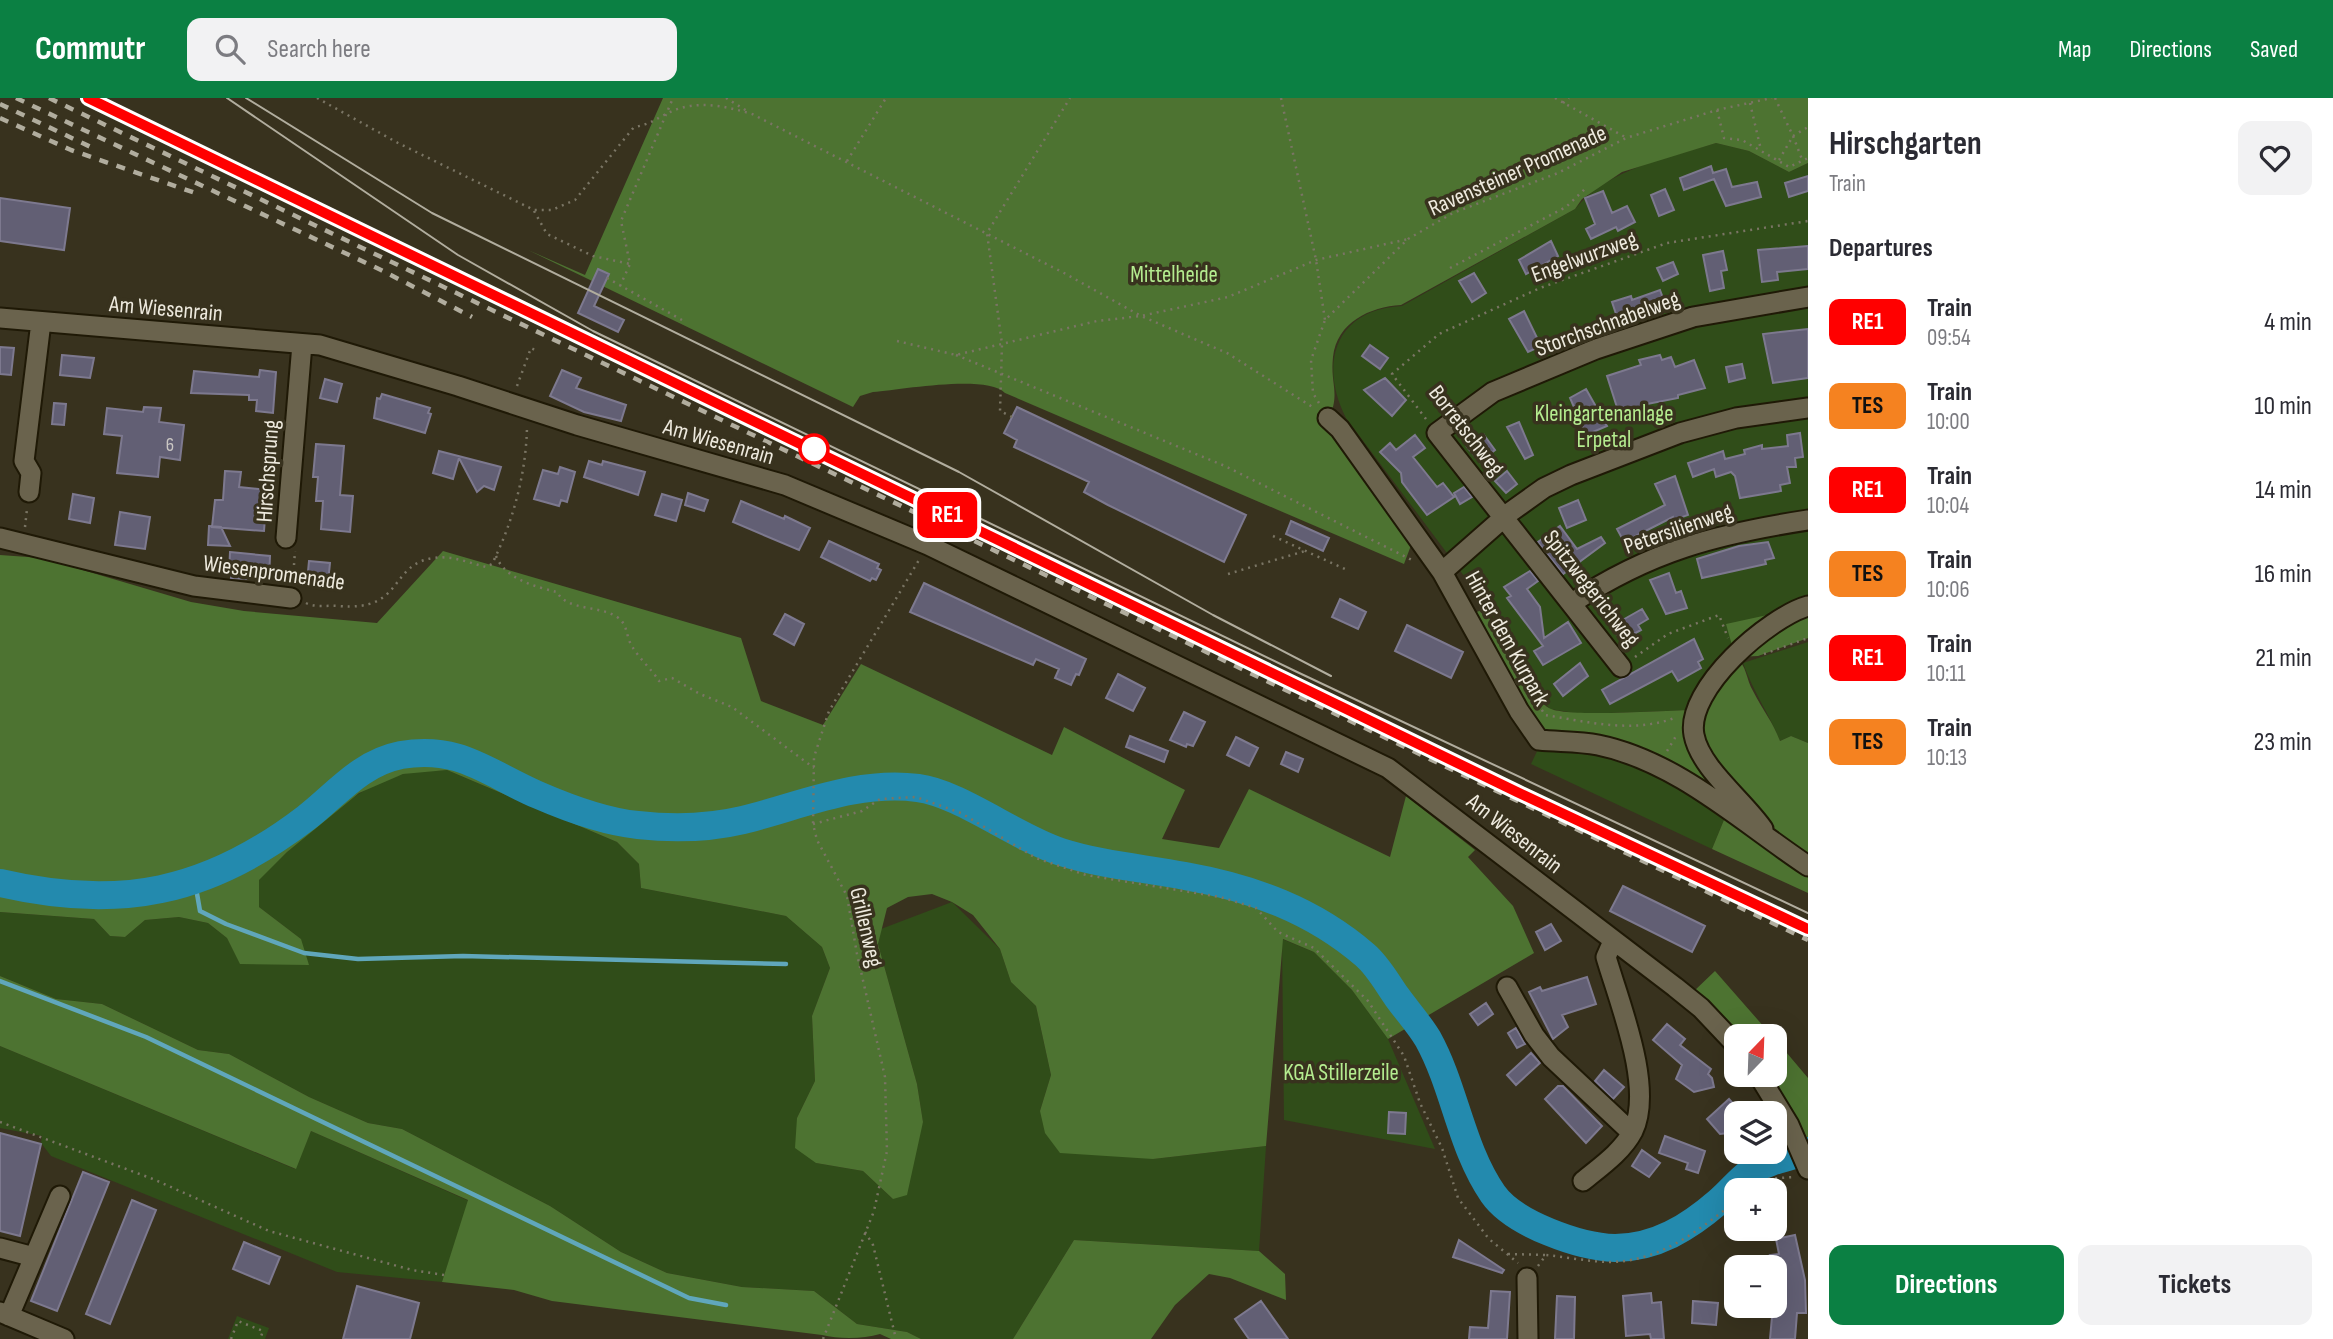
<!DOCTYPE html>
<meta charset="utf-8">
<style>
body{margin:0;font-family:"Sofia Sans Condensed",sans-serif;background:#f2f2f3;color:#2b2b33;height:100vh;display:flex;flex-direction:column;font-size:26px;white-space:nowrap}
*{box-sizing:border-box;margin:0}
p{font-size:23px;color:#7c7c81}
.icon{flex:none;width:38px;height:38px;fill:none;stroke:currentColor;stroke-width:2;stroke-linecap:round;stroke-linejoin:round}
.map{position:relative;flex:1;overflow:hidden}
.drawer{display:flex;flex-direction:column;background:#fff;width:525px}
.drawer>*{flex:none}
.badge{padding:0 14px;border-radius:10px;font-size:24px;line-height:46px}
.needle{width:46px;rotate:23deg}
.controls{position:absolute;left:1724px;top:926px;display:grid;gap:14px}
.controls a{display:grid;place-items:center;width:63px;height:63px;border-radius:14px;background:#fff;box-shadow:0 7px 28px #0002;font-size:35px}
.map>.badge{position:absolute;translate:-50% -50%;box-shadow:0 0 0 4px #fff}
h2{padding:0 21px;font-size:26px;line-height:63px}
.round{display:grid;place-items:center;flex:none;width:74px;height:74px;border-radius:14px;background:#f2f2f3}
.overview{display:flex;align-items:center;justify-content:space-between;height:119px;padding:0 21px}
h1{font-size:33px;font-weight:700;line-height:52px}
.action{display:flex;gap:14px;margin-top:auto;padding:14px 21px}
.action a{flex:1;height:80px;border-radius:14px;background:#0b8043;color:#fff;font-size:28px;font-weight:700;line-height:80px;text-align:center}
.action a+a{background:#f2f2f3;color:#2b2b33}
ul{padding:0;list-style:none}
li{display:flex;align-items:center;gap:21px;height:84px;padding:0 21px}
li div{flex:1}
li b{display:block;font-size:26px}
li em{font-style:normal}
li .badge{min-width:77px;font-weight:700;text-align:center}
header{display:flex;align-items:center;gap:42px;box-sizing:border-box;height:98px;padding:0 35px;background:#0b8043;color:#fff}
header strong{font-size:33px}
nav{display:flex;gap:38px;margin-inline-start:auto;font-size:24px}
.search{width:490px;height:63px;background:#f2f2f3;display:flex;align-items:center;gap:18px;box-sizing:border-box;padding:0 24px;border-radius:14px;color:#7c7c81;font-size:26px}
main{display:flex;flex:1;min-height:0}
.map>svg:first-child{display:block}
</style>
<header>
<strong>Commutr</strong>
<div class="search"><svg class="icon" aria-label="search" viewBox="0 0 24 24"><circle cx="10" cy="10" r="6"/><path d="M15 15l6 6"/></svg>Search here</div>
<nav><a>Map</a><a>Directions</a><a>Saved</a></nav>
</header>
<main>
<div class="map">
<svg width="1808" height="1241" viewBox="0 0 1808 1241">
<rect width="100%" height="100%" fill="#38321e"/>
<path fill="#304d19" d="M1716 45 1749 53 1789 74 1808 65V540L1758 558H1735L1695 612 1581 616 1550 611 1533 593 1488 510 1346 320C1318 265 1336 211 1402 208L1575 111C1609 70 1668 60 1716 45Z
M1808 544V645L1791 638 1780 643C1769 616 1753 593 1743 565Z
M1540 647 1596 653 1641 665 1726 717 1712 751 1531 666Z
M447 672 617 744 639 766 641 790 786 818 822 849 830 870 812 918 815 983 797 1020 816 1065 863 1073 893 1101 923 1024 917 986 878 846 881 831 952 804 1000 851 1011 884 1036 908 1051 977 1040 1013 1153 1061 1266 1048 1259 1153 1074 1142 1013 1241H921L907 1234 857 1226 814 1193 742 1189 667 1175 621 1154 550 1108 402 1031 368 1025 309 999 229 956 198 952 102 906 56 901 0 878V814L94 821 110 838 125 839 145 822 179 819 208 825 227 840 241 866 301 841 259 809 258 782C296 745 351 689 403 676 417 673 433 673 447 672Z
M1282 841 1314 854 1352 892 1388 941 1435 1051 1284 1022Z
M0 948 295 1071 311 1033 469 1103 442 1184 337 1174 51 1058 41 1045 42 1038 0 1030Z
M237 1218 269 1230 265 1241H228Z"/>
<path fill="#4d7331" d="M663 0H1808V65L1789 74 1749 53 1716 45 1622 74 1582 101 1575 111 1401 207C1370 209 1337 224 1333 259 1330 288 1341 294 1328 323L1413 442 1404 466 1005 295C986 276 901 292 873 294L860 298 853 309 528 152 585 177Z
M443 453 741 540 761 603 823 627 861 566 1052 657 1064 629 1185 692 1162 741 1219 750 1249 691 1390 759 1406 698 1475 752 1468 759 1513 808 1534 855 1388 941 1352 892 1314 854 1283 841 1266 1048 1153 1061 1060 1055 1045 1035 1040 1013 1051 977 1036 908 1011 884 1000 851 973 817 952 804 932 796 908 799 887 810 878 846 917 986 923 1024 907 1097 893 1101 863 1073 816 1065 795 1050 797 1020 815 983 812 918 830 870 822 849 786 818 641 790 639 766 617 744 447 672 403 676 359 695 287 754 259 782V809L301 841 309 867 240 866 227 840 208 825 179 819 145 822 125 839 110 838 94 821 0 814V457L42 460 191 504 244 513 377 525Z
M1808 508V540L1758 558 1736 559C1747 568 1746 581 1753 593 1762 611 1773 624 1780 643L1791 638 1808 645V761L1605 641 1546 633 1530 619 1472 516 1484 511C1497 533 1529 598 1549 610 1566 620 1668 612 1695 612L1735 558 1726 526Z
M1726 717 1754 743 1808 774V795L1712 751Z
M1715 873 1772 938H1736L1693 894Z
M0 878 56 901 102 906 198 952 229 956 309 999 368 1025 402 1031 550 1108 621 1154 667 1175 742 1189 814 1193 857 1226 907 1234 921 1241H891L880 1236C863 1241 839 1241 822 1237L552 1203 514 1192 442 1184 468 1102 311 1033 296 1071 0 948Z
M1775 941 1808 980V1043H1805L1768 977 1774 976Z
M1074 1142 1259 1153 1285 1176 1286 1202 1230 1180 1209 1176 1175 1207 1151 1241H1013Z"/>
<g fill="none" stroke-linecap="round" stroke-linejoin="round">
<path stroke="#60a7bc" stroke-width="4.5" d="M195 784 200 813 226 826 304 855 358 861 463 858 786 866
M0 883 146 939 689 1200 726 1207"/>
<path stroke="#238aae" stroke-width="28" d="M0 785C119 813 208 795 306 720 336 697 360 665 401 657 460 647 487 675 538 697 568 710 606 724 638 727 673 731 709 730 743 722 800 708 857 682 918 690 959 695 1017 740 1061 754 1102 767 1143 770 1185 778 1252 790 1313 812 1365 857 1378 868 1387 885 1397 899 1407 913 1419 926 1428 941 1455 990 1461 1050 1493 1096 1514 1126 1580 1149 1615 1150 1656 1150 1689 1129 1718 1104 1729 1095 1738 1083 1749 1075 1766 1063 1789 1059 1808 1053"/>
</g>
<path fill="#625f74" stroke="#7d798f" stroke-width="2" d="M1711 68 1713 75 1726 71 1732 89 1757 84 1761 99 1726 108 1714 81 1684 92 1680 80Z
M1808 78V93L1789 99 1785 85Z
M1665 91 1674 112 1659 118 1651 97Z
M1603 93 1612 115 1627 108 1635 124 1618 133 1616 129 1591 141 1586 131 1595 126 1585 100Z
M0 100 70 110 64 152 0 143Z
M1551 143 1558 158 1526 176 1519 162Z
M1808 148V171L1777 174 1778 182 1762 184 1758 152Z
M1723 153 1727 172 1721 173 1724 190 1710 193 1703 157Z
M1673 164 1678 176 1663 183 1657 170Z
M598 171 609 176 594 208 624 222 618 234 578 215Z
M1474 175 1486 195 1472 204 1459 183Z
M1660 192 1664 203 1617 219 1612 204 1631 198 1632 202Z
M1524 213 1541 248 1528 254 1509 221Z
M1808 231V280L1773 285 1763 236Z
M1370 247 1388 260 1380 271 1362 258Z
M0 249 14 250 11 277 0 276Z
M62 257 94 260 90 280 60 277Z
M1660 257 1662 262 1671 259 1675 269 1694 262 1705 290 1678 297V300L1642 307 1644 313 1621 322 1607 278 1641 267 1639 262Z
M1742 266 1745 280 1729 284 1726 269Z
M260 272 276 274 273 315 256 313 257 302H249V297L191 295 194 273 259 279Z
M562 272 581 280 576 290 626 307 621 323 584 314 550 298Z
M1385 280 1406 302 1392 318 1364 292Z
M325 281 342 286 337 304 320 300Z
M1586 291 1607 328 1586 337 1570 300Z
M382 296 430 310 428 315 431 316 425 335 374 320 377 300 380 301Z
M54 305 66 306 64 327 52 326Z
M144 309 161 310 159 324 184 327 180 362 160 359 158 379 117 375 122 338 104 336 107 310 143 314Z
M1017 309 1246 417 1224 464 1108 407 1084 394 1089 384 1014 349 1017 342 1004 335Z
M1519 324 1533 357 1525 361 1507 329Z
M1800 335 1803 359 1795 360 1796 369H1787L1790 385 1780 387 1781 393 1740 400 1735 378 1731 374 1716 379 1714 371 1693 379 1688 365 1723 353 1725 361 1745 356 1744 352 1762 347V351L1788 348 1787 337Z
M1415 337 1425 350 1413 359 1437 389 1443 385 1454 399 1427 417 1402 384 1401 375 1380 354 1390 345 1396 352Z
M1484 337 1495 352 1480 364 1467 349Z
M316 346 344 348 340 397 353 398 350 434 321 431 323 403H316L318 379H313Z
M439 353 501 369 494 392 484 388 477 394 459 360 453 381 433 375Z
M589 363 602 367 603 363 645 374 638 397 584 379Z
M560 369 575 374 567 404 561 402 559 408 534 401 543 372 558 376Z
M225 373 241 374 239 389 267 392 264 433 212 429 215 402H223Z
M1507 373 1517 386 1506 395 1495 383Z
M1675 378 1688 417 1674 422 1673 419 1624 444 1617 431 1665 407 1655 386Z
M1464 389 1472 399 1460 406 1454 395Z
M688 395 708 402 704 413 685 407Z
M73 396 94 400 90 425 69 421Z
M662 396 682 402 676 423 655 417Z
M1578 402 1586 422 1567 430 1559 410Z
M741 403 784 421 785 418 810 430 799 452 733 424Z
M120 414 150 419 145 451 115 447Z
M1291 423 1329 440 1323 453 1286 436Z
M209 428 221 429 230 448 208 447Z
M1560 428 1577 451 1601 439 1605 445 1563 476 1538 444Z
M829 443 879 466 877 470 881 472 876 482 872 480 870 483 821 459Z
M1768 444 1774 460 1765 462 1766 466 1702 480 1697 461 1739 448Z
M230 454 270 458 269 482 231 480 232 475H229Z
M309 463 330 465 328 485 307 484Z
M1530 473 1538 483 1527 491 1540 509 1544 540 1568 524 1581 545 1543 567 1534 553 1543 548 1507 500 1511 498 1504 489Z
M1669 475 1676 495 1681 493 1687 510 1666 516 1650 482Z
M924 485 1086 561 1079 577 1076 576 1071 587 1055 580 1059 571 1036 561 1033 567 910 514Z
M1340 501 1366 514 1358 531 1332 519Z
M1642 511 1648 521 1638 527 1641 532 1621 543 1612 528Z
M785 516 804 526 794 547 774 536Z
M1407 527 1463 554 1451 580 1395 553Z
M1694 541 1703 561 1698 564 1701 570 1678 583 1672 573 1610 606 1602 592Z
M1580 565 1588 578 1563 598 1554 586Z
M1118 576 1145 590 1133 613 1106 600Z
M1184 614 1205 624 1193 648 1187 646 1186 649 1170 642Z
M1130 638 1168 653 1164 664 1126 649Z
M1236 639 1258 650 1249 668 1227 657Z
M1286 654 1303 661 1298 674 1281 666Z
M1623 788 1705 828 1692 854 1610 813Z
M1551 826 1561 843 1545 852 1536 834Z
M1587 879 1596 906 1562 917 1568 929 1553 941 1529 894 1540 889 1542 893Z
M1486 905 1493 916 1478 927 1470 916Z
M1667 926 1685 941 1680 947 1711 971 1708 976 1712 980 1714 989 1694 994 1676 981 1682 967 1653 942Z
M1516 930 1525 946 1517 950 1508 935Z
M1531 955 1540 965 1516 987 1507 977Z
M1604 972 1624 989 1613 1001 1595 983Z
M1558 988H1563L1602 1028 1586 1045 1545 1001Z
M1729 1001 1736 1009V1029L1729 1035 1720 1036 1707 1021Z
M1389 1014 1406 1015 1405 1036 1388 1035Z
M0 1035 41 1046 20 1138 0 1133Z
M1665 1038 1705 1053 1698 1075 1686 1071 1688 1065 1659 1055Z
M1642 1052 1660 1065 1649 1079 1632 1068Z
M83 1074 109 1084 57 1213 31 1203Z
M132 1102 156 1112 110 1226 86 1216Z
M1795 1137 1805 1182 1806 1215H1797L1795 1241H1770L1773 1208 1776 1205 1775 1170 1770 1157 1779 1156 1776 1141Z
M1459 1142 1504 1172 1502 1175 1453 1159Z
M244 1144 280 1159 269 1186 233 1171Z
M357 1188 419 1205 410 1241H343Z
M1491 1193 1510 1194 1507 1241H1469L1470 1229 1488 1230Z
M1651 1195 1652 1205 1661 1204 1664 1241H1651L1650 1236 1626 1238 1623 1198Z
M1557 1198 1575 1199 1574 1241H1555Z
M1261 1203 1288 1241H1249L1235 1221Z
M1693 1203 1718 1205 1716 1227 1692 1225Z"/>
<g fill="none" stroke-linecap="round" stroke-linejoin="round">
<defs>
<path id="minor" d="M0 220 320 247 458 288 577 327 785 387 928 447 1388 670 1675 889 1701 910 1736 947
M1328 320 1340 331 1442 474 1519 613 1539 642C1559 644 1579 643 1598 647 1677 663 1743 725 1808 768
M29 394 31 375 24 363 41 224
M0 440 194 488 291 500
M286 440 302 246
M1442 474 1509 415 1544 390 1571 377 1680 335 1736 320 1808 310
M1572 505C1650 453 1717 436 1808 422
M1621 569 1437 335 1493 294 1596 251 1693 219 1808 199
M1763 731C1744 703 1700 670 1694 637 1685 591 1769 519 1808 508
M1507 889 1534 937 1551 959 1632 1035
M1758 976 1789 1027 1808 1071
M1583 1083C1600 1069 1622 1054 1633 1033 1654 989 1619 904 1606 859L1613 843
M0 1150 34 1159
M1527 1180 1528 1241
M0 1214 64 1241
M9 1218 60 1098"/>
</defs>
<use href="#minor" stroke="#1f1906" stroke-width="23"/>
<path stroke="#7a7564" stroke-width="2.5" stroke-dasharray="2 5" stroke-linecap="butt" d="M317 0 398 45 534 112H552L575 102 634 29C647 27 653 23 664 17 693 1 722 7 752 16L1064 175 1141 218 1227 255 1314 310
M726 0 747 13
M1281 0 1316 162 1325 222
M1555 0 1625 39
M1775 0 1793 38 1808 29
M1563 5 1569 0
M1750 5 1761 52
M1717 12 1724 40 1742 42 1789 69 1808 60
M1793 38 1803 64
M1779 62 1793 38
M847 63 886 0
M534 113 547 136 593 158 630 166
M1450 170 1566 109 1587 89
M607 180 682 222
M620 188 630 166 621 123 673 0
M897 243 956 257 1097 223 1141 218 1228 199 1316 162 1408 141
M956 257 1225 368 1412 462
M517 288 531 250 535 252
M1319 305 1313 295 1311 262 1325 222 1408 141 1453 115 1558 75 1626 40 1717 12 1772 0
M1012 319 1000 313 1002 246 987 135 1070 0
M1426 321 1392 276 1439 236 1540 190 1667 145 1808 123
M25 429 27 411
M1273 438 1347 472
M496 458C505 481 536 489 557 494 567 513 599 507 617 519 626 525 626 533 629 542 634 556 651 570 659 583L672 580 700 596 732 609 814 670
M1228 476 1305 453
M293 481 295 453
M306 505C316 510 327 507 338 508 405 514 388 467 433 460 452 457 469 465 486 469L492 466C513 424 526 376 527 329
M1764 556 1808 540
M1635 559 1668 536 1719 517 1728 540
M1520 576 1545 617C1588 624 1635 636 1677 619
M1667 653 1676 638
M813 726 862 713 880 701 916 699 961 715 1036 760 1086 777 1220 799 1256 810 1278 834 1314 850 1368 903 1404 958 1420 1005 1442 1050 1458 1100 1489 1141 1518 1165
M0 1024 153 1081 269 1133 412 1172 444 1177
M1751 1092 1765 1081 1793 1079
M865 1134 873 1147 896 1241
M1508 1156 1546 1157
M1538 1168 1546 1157C1567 1159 1590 1164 1611 1164 1661 1163 1699 1132 1736 1103
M231 1241 238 1223 263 1233 260 1241
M823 1241 874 1113 887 1053 885 979 857 856 847 798 817 742 813 726 814 659 829 613 919 462"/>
<use href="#minor" stroke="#6a634d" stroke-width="19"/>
<path stroke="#b1ad9e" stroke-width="2" d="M227 0 458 157 593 233 1295 573 1808 815
M246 0 432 115 959 374 1213 517 1331 578"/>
<path stroke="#b1ad9e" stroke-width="4.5" stroke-dasharray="9 9" stroke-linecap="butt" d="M16 0 381 172 472 219
M49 0 1808 842
M88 0 1354 615
M0 6 95 51
M0 20 71 52 201 97"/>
</g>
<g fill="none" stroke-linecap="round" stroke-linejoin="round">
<defs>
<path id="line" d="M88 0 1517 694 1808 831"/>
</defs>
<use href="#line" stroke="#fff" stroke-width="16"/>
<use href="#line" stroke="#f00" stroke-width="10"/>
</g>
<circle fill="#fff" stroke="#f00" stroke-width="3.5" cx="814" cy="351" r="14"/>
<g text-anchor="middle" stroke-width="7" stroke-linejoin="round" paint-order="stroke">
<g font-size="19" fill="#cbc7c4">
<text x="170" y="353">6</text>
</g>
<g font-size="23" fill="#eeeade" stroke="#38321e">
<text transform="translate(1517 72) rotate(-24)" y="8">Ravensteiner Promenade</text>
<text transform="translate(1584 158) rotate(-20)" y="8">Engelwurzweg</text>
<text transform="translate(166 210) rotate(5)" y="8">Am Wiesenrain</text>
<text transform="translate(1607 225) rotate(-20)" y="8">Storchschnabelweg</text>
<text transform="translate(1467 332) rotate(52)" y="8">Borretschweg</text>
<text transform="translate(719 343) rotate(16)" y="8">Am Wiesenrain</text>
<text transform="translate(267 373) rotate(-86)" y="8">Hirschsprung</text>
<text transform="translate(1678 430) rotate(-19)" y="8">Petersilienweg</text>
<text transform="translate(274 474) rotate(8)" y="8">Wiesenpromenade</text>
<text transform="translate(1592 490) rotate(52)" y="8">Spitzwegerichweg</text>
<text transform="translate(1508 540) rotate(61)" y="8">Hinter dem Kurpark</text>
<text transform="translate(1515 735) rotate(38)" y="8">Am Wiesenrain</text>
<text transform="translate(867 829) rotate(77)" y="8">Grillenweg</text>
</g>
<g font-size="23" fill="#b4ec8f" stroke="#38321e">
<text x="1174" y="184">Mittelheide</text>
<text x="1604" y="323">Kleingartenanlage<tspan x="1604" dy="26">Erpetal</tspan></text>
<text x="1341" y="982">KGA Stillerzeile</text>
</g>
</g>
</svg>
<div class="controls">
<a><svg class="needle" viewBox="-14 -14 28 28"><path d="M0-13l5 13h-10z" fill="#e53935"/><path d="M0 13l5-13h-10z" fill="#7c7c81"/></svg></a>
<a><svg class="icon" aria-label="layers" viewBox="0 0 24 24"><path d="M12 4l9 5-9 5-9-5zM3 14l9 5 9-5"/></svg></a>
<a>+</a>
<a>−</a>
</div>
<b class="badge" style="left:947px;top:417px;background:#f00;color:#fff">RE1</b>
</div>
<section class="drawer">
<div class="overview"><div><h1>Hirschgarten</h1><p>Train</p></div><a class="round"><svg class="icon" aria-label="heart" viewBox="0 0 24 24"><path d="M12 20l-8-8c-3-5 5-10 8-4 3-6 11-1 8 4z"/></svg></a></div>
<h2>Departures</h2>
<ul>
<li><span class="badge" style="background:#f00;color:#fff">RE1</span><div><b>Train</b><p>09:54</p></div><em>4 min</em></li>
<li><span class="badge" style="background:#f58220;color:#111">TES</span><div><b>Train</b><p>10:00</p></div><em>10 min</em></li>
<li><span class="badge" style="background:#f00;color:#fff">RE1</span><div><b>Train</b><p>10:04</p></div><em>14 min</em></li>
<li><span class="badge" style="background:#f58220;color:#111">TES</span><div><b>Train</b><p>10:06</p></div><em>16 min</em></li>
<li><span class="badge" style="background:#f00;color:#fff">RE1</span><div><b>Train</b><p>10:11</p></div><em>21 min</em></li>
<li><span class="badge" style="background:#f58220;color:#111">TES</span><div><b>Train</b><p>10:13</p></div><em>23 min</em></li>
</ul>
<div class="action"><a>Directions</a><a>Tickets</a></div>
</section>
</main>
